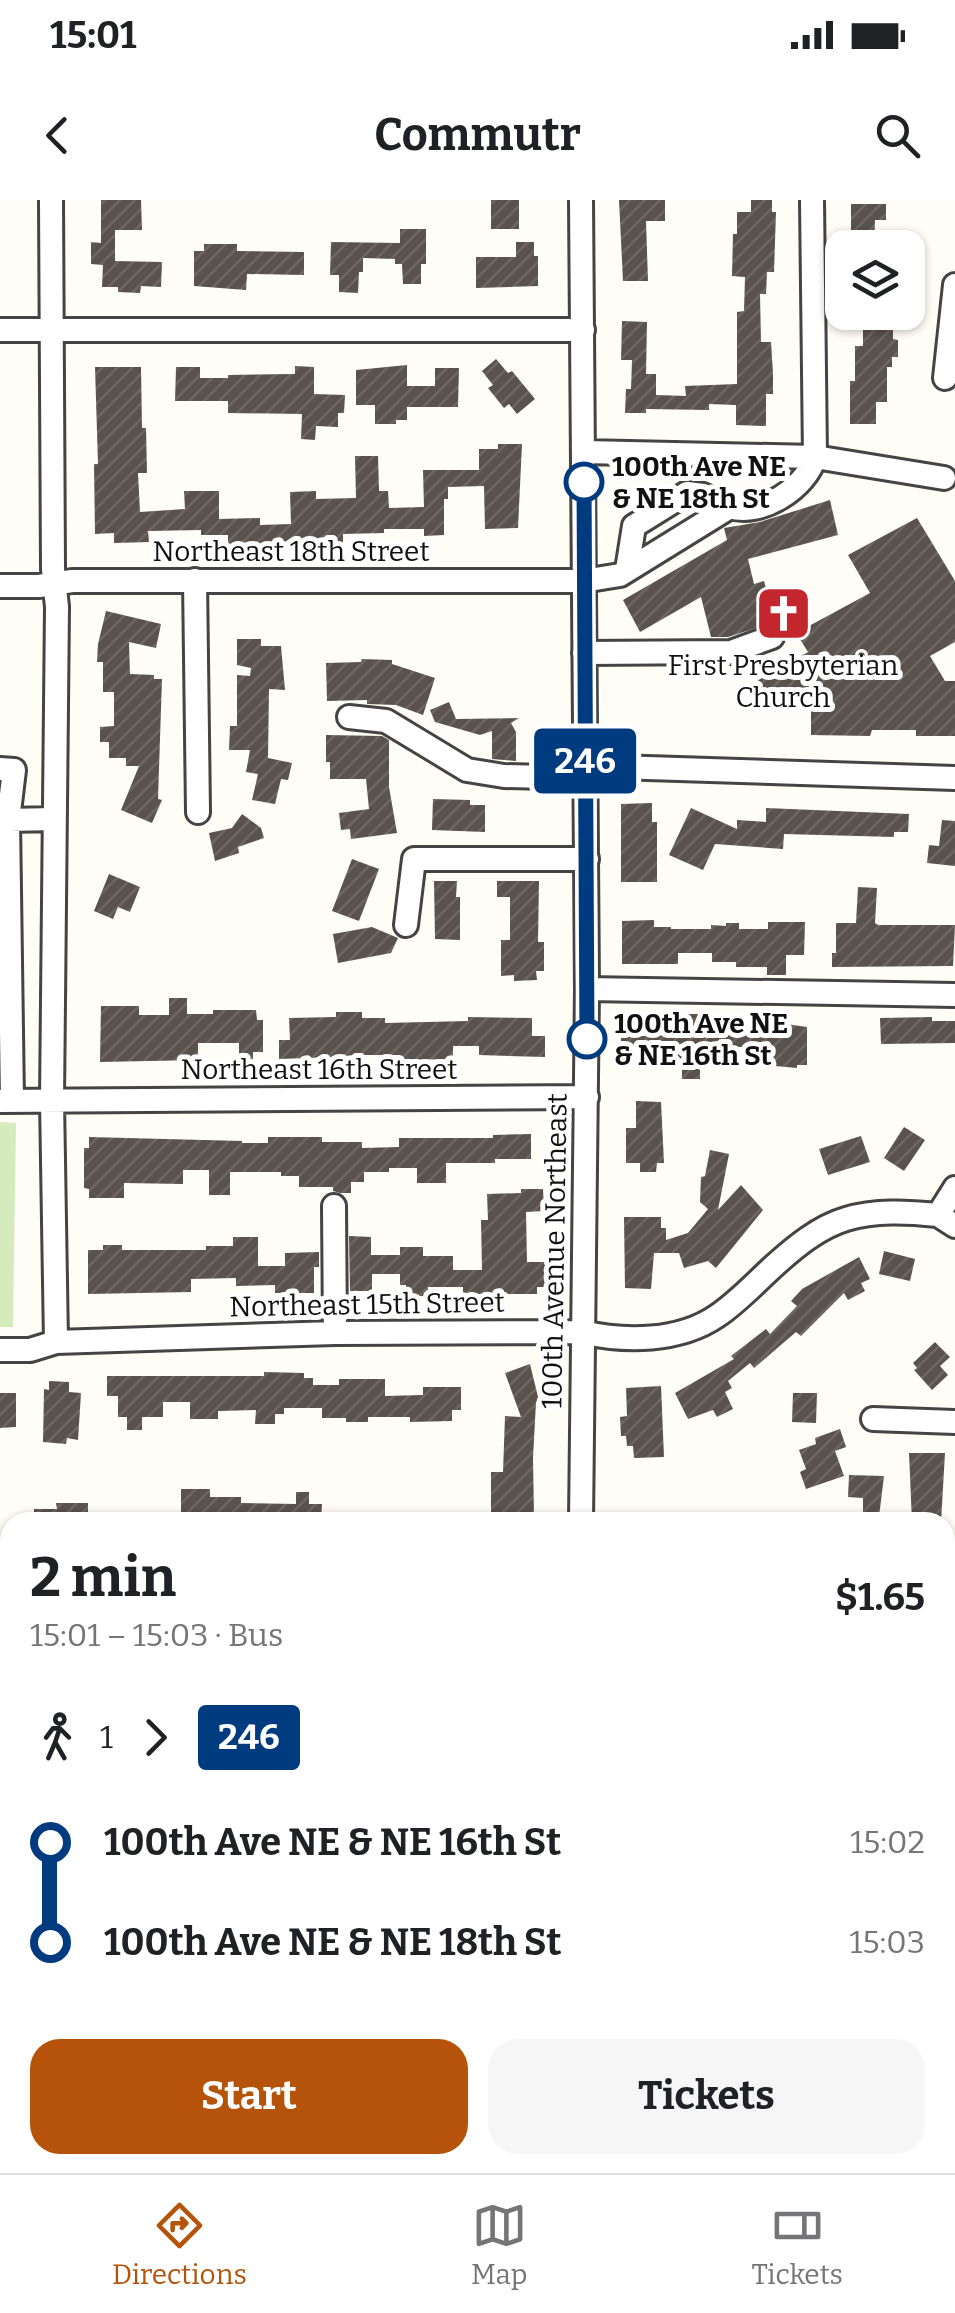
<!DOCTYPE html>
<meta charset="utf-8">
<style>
body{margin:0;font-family:Bitter,serif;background:#f6f6f6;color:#202124;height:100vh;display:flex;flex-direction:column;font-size:38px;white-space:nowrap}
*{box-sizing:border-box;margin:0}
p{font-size:32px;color:#757577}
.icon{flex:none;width:55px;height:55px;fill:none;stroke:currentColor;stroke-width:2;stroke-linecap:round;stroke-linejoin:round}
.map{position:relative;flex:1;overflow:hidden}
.details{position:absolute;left:0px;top:1312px;width:955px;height:662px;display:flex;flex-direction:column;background:#fff;border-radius:30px 30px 0 0;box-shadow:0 2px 8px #0004}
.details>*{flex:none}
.badge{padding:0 20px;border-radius:8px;font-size:35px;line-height:65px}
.buttons{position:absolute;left:825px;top:30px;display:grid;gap:20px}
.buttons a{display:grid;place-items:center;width:100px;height:100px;border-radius:20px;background:#fff;box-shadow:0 2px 8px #0004;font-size:50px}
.map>.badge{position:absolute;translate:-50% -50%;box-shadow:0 0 0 5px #fff}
.legs{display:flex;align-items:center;gap:15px;height:110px;padding:0 30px;font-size:32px}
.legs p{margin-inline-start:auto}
.head{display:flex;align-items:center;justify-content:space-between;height:170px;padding:0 30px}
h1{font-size:55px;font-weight:700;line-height:75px}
.primary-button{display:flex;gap:20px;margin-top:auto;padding:20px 30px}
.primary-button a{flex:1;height:115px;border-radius:30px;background:#b45309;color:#fff;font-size:40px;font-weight:700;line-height:115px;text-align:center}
.primary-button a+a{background:#f6f6f6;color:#202124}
ul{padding:0 30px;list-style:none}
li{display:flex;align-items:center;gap:35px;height:100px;font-size:38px}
li i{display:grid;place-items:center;width:15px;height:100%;margin:0 12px;background:currentColor}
li i::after{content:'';width:25px;height:25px;margin:-12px;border:8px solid;border-radius:50%;background:#fff}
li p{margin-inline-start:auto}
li:first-child i{background:linear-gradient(#0000 50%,currentColor 0)}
li:last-child i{background:linear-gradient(currentColor 50%,#0000 0)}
.status{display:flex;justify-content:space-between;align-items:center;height:70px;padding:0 50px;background:#fff;direction:ltr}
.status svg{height:28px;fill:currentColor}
header{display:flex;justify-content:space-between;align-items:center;height:130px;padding:0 30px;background:#fff;font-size:45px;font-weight:700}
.dock{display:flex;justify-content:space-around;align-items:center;height:140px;border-top:2px solid #e0e0e0;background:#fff;font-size:28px;color:#757577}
.dock a{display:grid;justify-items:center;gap:5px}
.dock .active{color:#b45309}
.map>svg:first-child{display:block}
</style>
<div class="status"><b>15:01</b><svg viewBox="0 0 49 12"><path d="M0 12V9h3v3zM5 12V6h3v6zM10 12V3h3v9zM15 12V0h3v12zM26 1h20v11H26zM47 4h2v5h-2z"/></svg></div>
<header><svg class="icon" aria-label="back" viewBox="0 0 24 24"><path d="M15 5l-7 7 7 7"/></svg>Commutr<svg class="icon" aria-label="search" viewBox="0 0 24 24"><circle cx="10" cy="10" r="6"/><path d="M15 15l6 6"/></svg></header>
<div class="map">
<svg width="955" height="1973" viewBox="0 0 955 1973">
<defs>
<pattern id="building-hatch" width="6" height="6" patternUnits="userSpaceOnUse" patternTransform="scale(2.5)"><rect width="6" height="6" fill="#5a524d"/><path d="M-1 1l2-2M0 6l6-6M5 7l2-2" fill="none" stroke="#6d6662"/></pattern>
</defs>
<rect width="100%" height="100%" fill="#fffdf5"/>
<path fill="#d5ebbd" d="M0 922 16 923 13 1127H0Z"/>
<path fill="url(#building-hatch)" d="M101 0H141L142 30H115V61L162 62 161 87 141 86 140 93 118 92V87H102L103 65 91 64V42L101 43Z
M491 0H519V29H491Z
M619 0H665V21H646L648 81H623Z
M751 0H772V12H776L774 72H767L766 94H760L761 142H771L773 174V194H766V226L736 225V205L709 204V210L646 209V213H625L626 189H631L632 160H621L622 121 647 122 646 174H656V195L686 196 685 186 737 184V112L744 111 745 77 732 76 733 34H737V12H751Z
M851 4H886V20H875L874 48H851Z
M400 29H426V64H421V84H403L402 64H395V59L363 58V72H359L358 93 339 92V75H330L331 42 400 43Z
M516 42H534V56H538V86L476 88V57H516Z
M204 44H237V51L304 52V75L247 74 246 90 194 86V51H204Z
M863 120H893V139L898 140V157H892V167H887V202H876V224H850V181H855V146H863Z
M496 159 508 173 512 171 535 199 517 214 509 204 504 208 488 188 493 185 482 171Z
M407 165V186H435V168H459L458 207H407V220H396V224H375V205H356V170Z
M295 166 314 167V194L345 195 344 213H338V227L316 226 315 240 301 239 302 214 228 213V201H175L176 167H200V178H228V175L295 174Z
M95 167H141L142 228H146L147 273H138L140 312 185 309 184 291H219V319L260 318V325L291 324 290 292 316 291V299L356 298 355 256H378L379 291H388L389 308 424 307 423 270H479V249H498V244H522L518 328 485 329 484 286 448 287V299H444V335L424 336V329H384V333L343 334V346L240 348V345H228V335H201V330L148 331 149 342 114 343V333L95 334 94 264H98Z
M830 300 838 335 748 359 754 384 764 381 775 422 728 437H711L701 397 640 432 623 400 727 340 724 328 760 322Z
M917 318 955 381V442L930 456 945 481H955V536H916V530H872L870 536 811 535V491L775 512 758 480 808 452 796 433 870 393 848 355Z
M106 411 161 424 156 448 129 442 130 474 154 475V479H162L158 599 162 600 152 623 121 610 139 566H126V558H109V542H100V527L114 526V492H103V462H97L98 444Z
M237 439H261V446H281L285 490 269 489 268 558 292 563 288 580 281 579 275 604 252 600 258 574 246 572 250 550H229L230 526H237V475L250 476 251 468 237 465Z
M362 459 392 460V464L435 478 423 515 396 505 367 504V500L327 501 326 463 361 462Z
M449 502 456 519 519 518 511 523 516 532V561L492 559V531L480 535 435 522 430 510Z
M326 535 382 536 389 540V587L397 633 351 639 350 629 341 630 339 613 369 609 366 579H330V562H326Z
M433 599 470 600V605H485V632L432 630Z
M652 603V622H657V682H621V604Z
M691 608 737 629V620L766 622V608L909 614 908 632H894V637L784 634 783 649 715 644 703 670 669 655Z
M242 614 261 628 264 638 238 647 239 653 215 661 209 633 232 628Z
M942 620 955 621V666L927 663 929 645 939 646Z
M352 659 379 669 359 721 332 711Z
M109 674 140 687 130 712 118 707 113 719 94 711Z
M434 681H457L456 697H460V740L435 739Z
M497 681H539L538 742H544V771H536L537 780 514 781V775L501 776V740H510V697H497Z
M858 687 877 688 875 723 878 725H955L953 766 832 767V753H836V723H856Z
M654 720V727H671V729H711V725L726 726V723H739V729H768V722H805L804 755H786V775H767V767H736V762H712V753H678V764H622V721Z
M372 727 398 738 391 753 338 763 333 734Z
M169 798H187V814H213V810H256L257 820H263V852H253V861H239V843H198V860L100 862 101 806H139V815H169Z
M336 812H362V818H385V823L468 821V817L532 818V836H545V857L479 855V846H453V859L400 860V855H364V860H336V857L279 859V840H290L289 818 336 817Z
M682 814H716V819L750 821V829L778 830 786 824 807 827V865H797V868L764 865V850H756V847H717V859H700V879H682V862H621V836H650V831L682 830Z
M932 817V821H955V843L881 844 880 818Z
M636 901 661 902 664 963H657L656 972H640V963H626V928H636Z
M904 927 925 940 904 971 884 958Z
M531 934V959H495V963H446V983H417V968H389V972H364V982H351V993H340L333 991V987H299V976H281V972H230V995H209V970H183V984L124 983V998H89V989L84 988V948H89V937L242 941V943H268V937H322V942H362V948L399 947V938H493V935Z
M861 936 870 962 828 975 819 949Z
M710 950 729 954 718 1010 741 985 763 1010 716 1068 708 1061 684 1068 679 1053H654L651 1089 625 1088 624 1017H661V1028H666V1040L688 1033 708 1009 700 1002 701 977 705 976Z
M521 989H543L544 1011 526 1012 527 1062H545V1087H537V1094H463V1087H428V1096H406V1085H400V1074H372V1091H350L349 1036 371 1037V1055H400V1047H423V1056H453V1070H482L481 1020H488L487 994 521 993Z
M233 1037H258V1066H285V1053L319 1052V1067H314V1093H275V1085L236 1086V1078L191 1079V1092L88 1094V1050H103V1045H122V1050H206V1046H233Z
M884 1051 915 1059 910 1081 879 1074Z
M859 1057 870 1079 861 1083 865 1091 848 1100 844 1093 801 1136 796 1132 754 1168 750 1163 728 1181 732 1188 725 1192 733 1209 717 1217 713 1210 688 1219 675 1193 734 1159 731 1156 766 1129 770 1134 797 1106 791 1101 802 1089Z
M935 1142 950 1157 940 1166 948 1175 932 1190 914 1170 917 1168 913 1163Z
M530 1164 539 1201 536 1202 533 1258 534 1316H491V1272H503L505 1216 521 1217 505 1173Z
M264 1172 304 1173V1178H313V1185H339V1179H385V1196L423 1195V1187H461V1210H452V1221L410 1222V1217H368V1222H346V1218H322V1208H284V1214H275V1224H255L256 1210 218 1211V1219H190V1202H163V1217H142V1230H127V1217H118V1196H107V1176H264Z
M49 1181 69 1182V1192L81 1193 78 1240 67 1238 66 1244 43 1242 44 1189 49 1190Z
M661 1186 664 1257 634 1258 633 1246H627L626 1236H621L620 1217 627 1216 626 1188Z
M0 1193H16V1227L0 1228Z
M793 1193H817L816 1223 792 1222Z
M840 1229 846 1247 835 1251 844 1276 806 1289 800 1272 806 1269 799 1250 816 1244 815 1238Z
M909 1253H945L941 1322H912Z
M849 1275 884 1276 879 1317H863V1298L848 1297Z
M181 1289H210V1297H241V1303L296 1304V1292H309V1304H322L321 1322H181Z
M56 1303H88V1322H34V1309H57Z"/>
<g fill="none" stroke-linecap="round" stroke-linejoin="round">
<defs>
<path id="minor" d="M51 0 53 369 57 407 52 900 56 1142
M581 0 587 789 581 1322
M0 130H583
M945 178 955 85
M584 252 815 257 944 278
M627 370 634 326 687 293 703 295 730 307
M195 380 198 612
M0 386H39L72 381H583L620 375 730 307C761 317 806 288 815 257L812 0
M584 453 731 452 772 437
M349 517 386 521 467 570 504 576 585 578
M585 566 955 578
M0 569 14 570 8 620 54 619
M0 620H8L12 901
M406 725 414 659H587
M587 789 955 795
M0 901 587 897
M955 988 938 1015 955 1026
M334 1006 335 1133
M0 1150H30L56 1142 335 1133 582 1132C625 1142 679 1142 717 1116 738 1102 756 1082 775 1065 795 1047 819 1027 846 1019 875 1010 908 1012 938 1015
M873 1219 955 1222
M0 1404H10
M945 1455H955
M0 1796H10
M945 1938H955
M580 1973V1965"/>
</defs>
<use href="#minor" stroke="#444" stroke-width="28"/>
<use href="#minor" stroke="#fff" stroke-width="22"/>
</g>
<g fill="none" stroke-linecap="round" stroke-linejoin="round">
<defs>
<path id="line-1" d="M584 282 587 839"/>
</defs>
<use href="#line-1" stroke="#fff" stroke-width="22"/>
<use href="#line-1" stroke="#003b80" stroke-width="15"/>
</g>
<defs>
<symbol id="church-square" viewBox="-11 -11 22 22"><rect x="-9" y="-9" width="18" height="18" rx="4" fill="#c4262e" stroke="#fff"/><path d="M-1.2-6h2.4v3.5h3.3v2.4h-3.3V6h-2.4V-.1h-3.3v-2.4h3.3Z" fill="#fff"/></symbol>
</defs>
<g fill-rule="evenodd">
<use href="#church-square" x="752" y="382" width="63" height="63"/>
</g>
<g fill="#fff" stroke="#003b80" stroke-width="5">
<circle cx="584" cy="282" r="18"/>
<circle cx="587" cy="839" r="18"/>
</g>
<g text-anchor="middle" stroke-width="10" stroke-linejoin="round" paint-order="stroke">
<g font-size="28" font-weight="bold" fill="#111" stroke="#fff" text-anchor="start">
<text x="612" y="276">100th Ave NE<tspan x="612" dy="32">&amp; NE 18th St</tspan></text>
<text x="614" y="833">100th Ave NE<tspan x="614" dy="32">&amp; NE 16th St</tspan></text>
</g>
<g font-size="28" fill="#111" stroke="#fff">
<text x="291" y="361">Northeast 18th Street</text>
<text x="319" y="879">Northeast 16th Street</text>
<text transform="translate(554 1051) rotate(-89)" y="10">100th Avenue Northeast</text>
<text transform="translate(367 1104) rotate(-1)" y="10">Northeast 15th Street</text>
</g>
<g font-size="28" fill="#111" stroke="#fff">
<text x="783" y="475">First Presbyterian<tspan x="783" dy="32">Church</tspan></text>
</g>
</g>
</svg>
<div class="buttons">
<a><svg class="icon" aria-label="layers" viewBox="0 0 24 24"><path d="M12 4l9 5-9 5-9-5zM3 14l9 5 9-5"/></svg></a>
</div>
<b class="badge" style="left:585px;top:561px;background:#003b80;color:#fff">246</b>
<section class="details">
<div class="head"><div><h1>2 min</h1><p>15:01 – 15:03 · Bus</p></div><b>$1.65</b></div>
<div class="legs"><svg class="icon" aria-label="walk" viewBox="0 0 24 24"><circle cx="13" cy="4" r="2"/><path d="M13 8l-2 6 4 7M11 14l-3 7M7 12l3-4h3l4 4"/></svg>1<svg class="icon" aria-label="forward" viewBox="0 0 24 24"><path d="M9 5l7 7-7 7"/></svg><b class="badge" style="background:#003b80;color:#fff">246</b></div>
<ul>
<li><i style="color:#003b80"></i><b>100th Ave NE &amp; NE 16th St</b><p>15:02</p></li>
<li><i style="color:#003b80"></i><b>100th Ave NE &amp; NE 18th St</b><p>15:03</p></li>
</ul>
<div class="primary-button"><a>Start</a><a>Tickets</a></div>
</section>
</div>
<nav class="dock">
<a class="active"><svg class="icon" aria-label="directions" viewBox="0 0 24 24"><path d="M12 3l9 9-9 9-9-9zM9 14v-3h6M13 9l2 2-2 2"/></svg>Directions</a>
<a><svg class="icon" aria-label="map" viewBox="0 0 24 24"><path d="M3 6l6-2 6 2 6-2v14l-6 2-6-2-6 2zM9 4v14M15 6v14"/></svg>Map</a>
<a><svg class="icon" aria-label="tickets" viewBox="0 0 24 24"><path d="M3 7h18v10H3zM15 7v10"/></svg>Tickets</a>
</nav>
